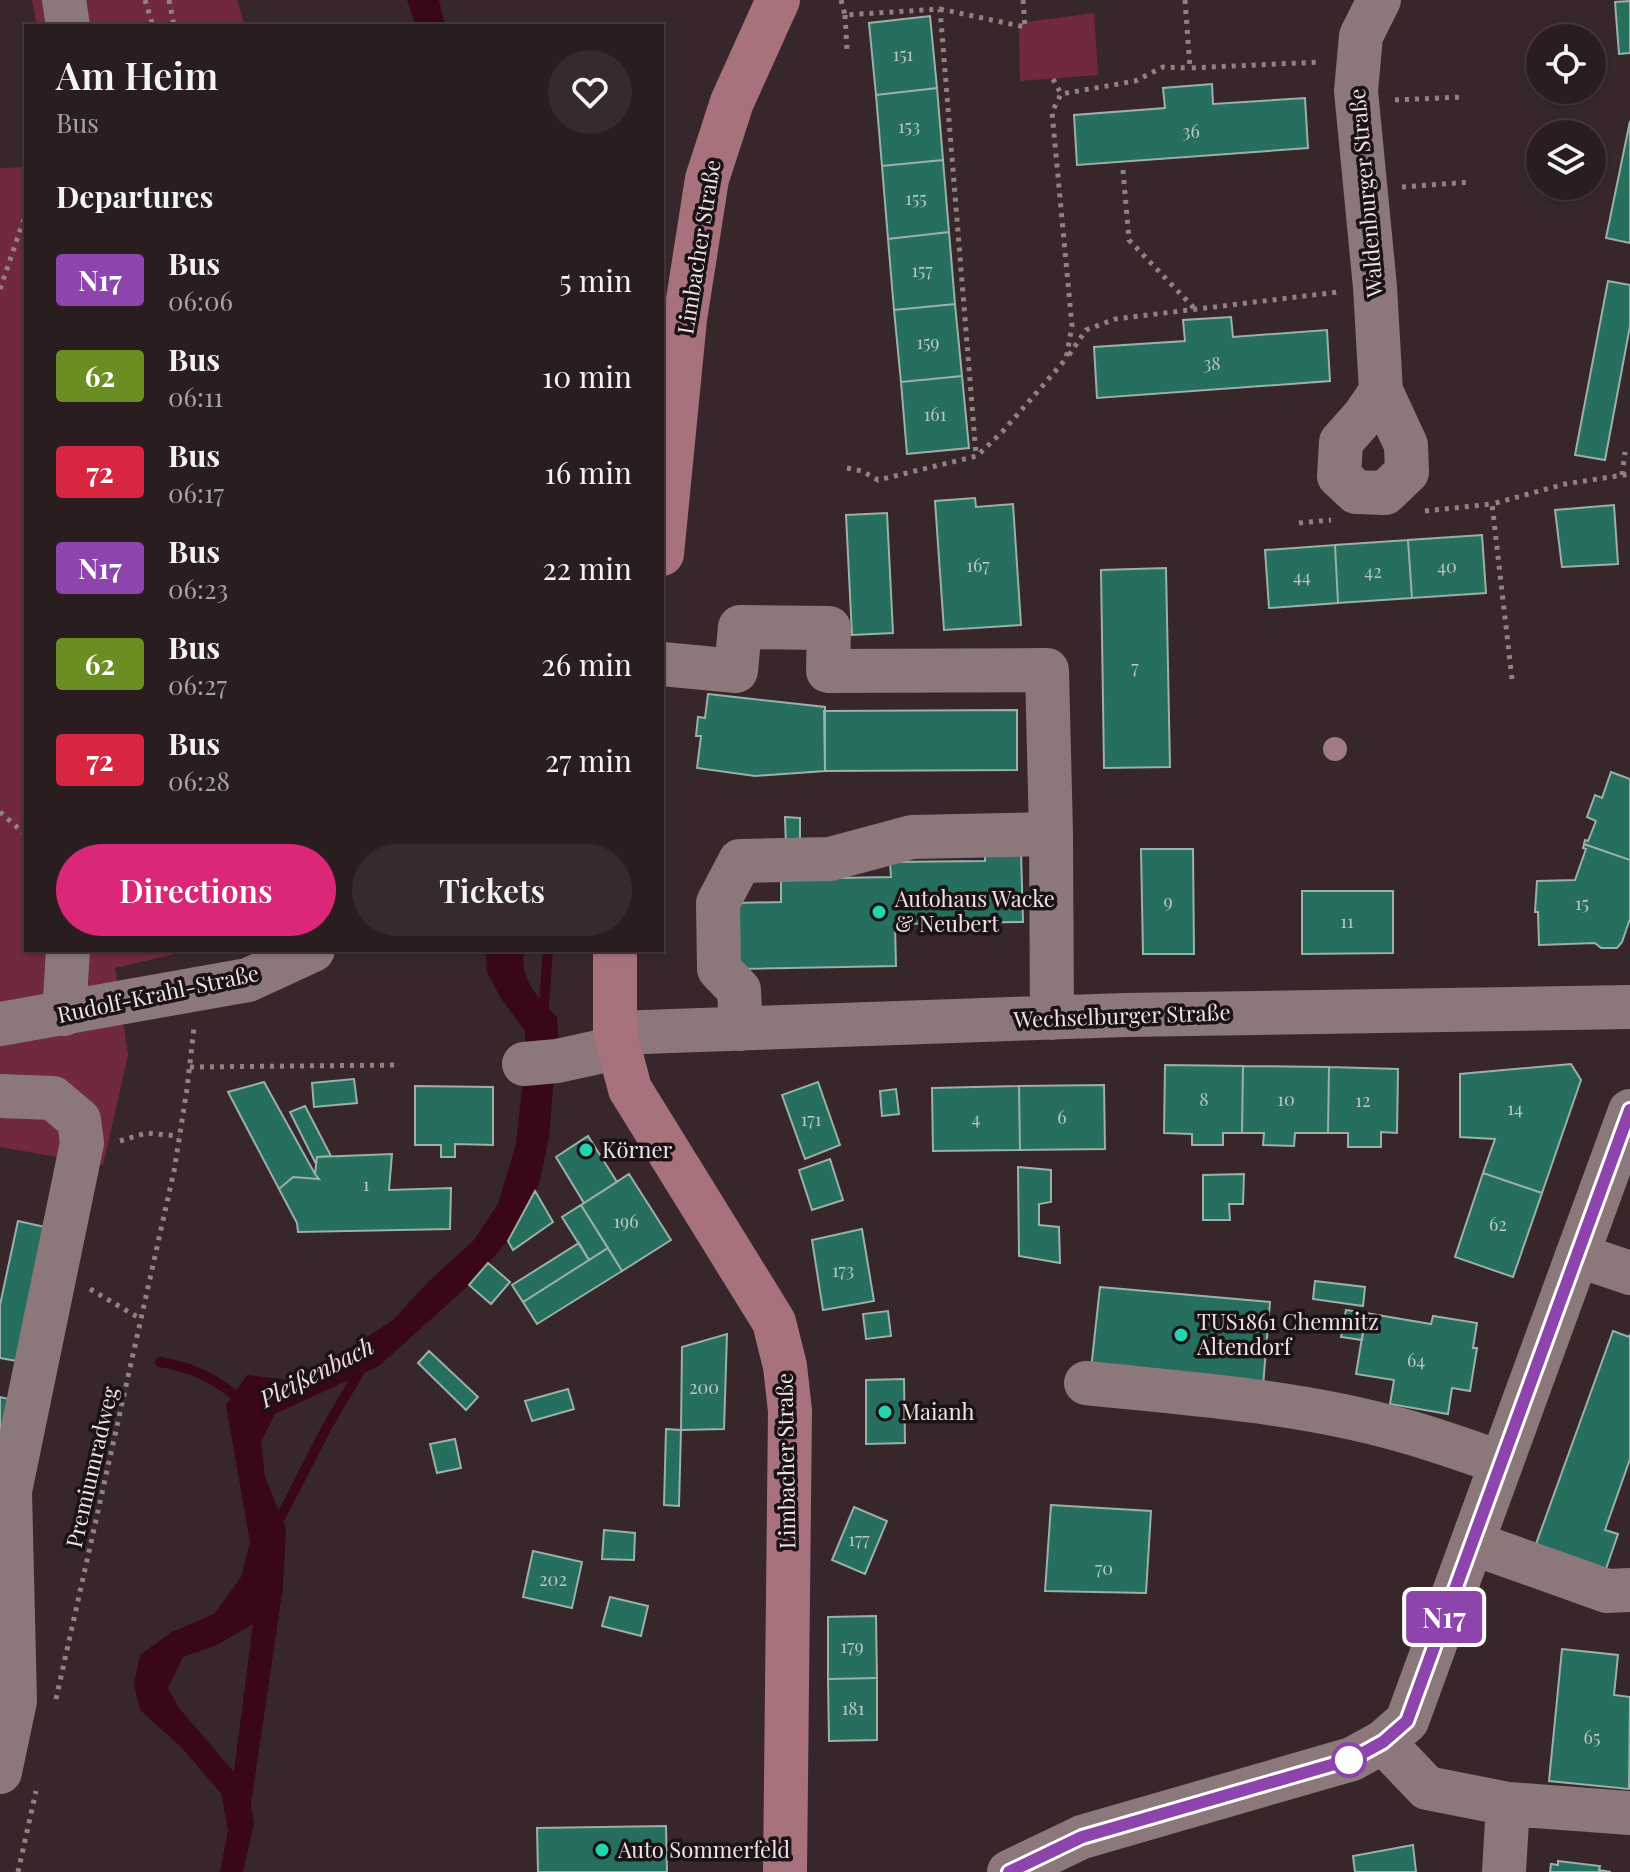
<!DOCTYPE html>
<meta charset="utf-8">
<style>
body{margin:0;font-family:"Playfair Display",serif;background:#362a2d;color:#f1f3f6;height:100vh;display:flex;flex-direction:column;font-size:30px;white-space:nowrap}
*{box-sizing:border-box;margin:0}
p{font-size:26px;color:#a5a2a5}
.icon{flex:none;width:44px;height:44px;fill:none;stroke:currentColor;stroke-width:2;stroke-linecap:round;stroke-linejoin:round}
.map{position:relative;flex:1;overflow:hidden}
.drawer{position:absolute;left:24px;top:24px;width:640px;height:928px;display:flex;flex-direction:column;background:#2a1d20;border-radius:0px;box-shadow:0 2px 6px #0004,0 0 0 2px #463b3e}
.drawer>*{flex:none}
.badge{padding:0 16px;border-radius:6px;font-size:28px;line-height:52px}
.buttons{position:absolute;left:1526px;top:24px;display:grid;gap:16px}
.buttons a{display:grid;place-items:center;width:80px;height:80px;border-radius:50%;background:#2a1d20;box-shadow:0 2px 6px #0004,0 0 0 2px #463b3e;font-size:40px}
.map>.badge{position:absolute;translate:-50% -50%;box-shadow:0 0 0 4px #fff}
h2{padding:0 32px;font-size:30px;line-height:72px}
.round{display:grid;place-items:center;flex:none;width:84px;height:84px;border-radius:42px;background:#362a2d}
.head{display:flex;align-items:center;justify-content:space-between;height:136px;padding:0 32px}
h1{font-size:38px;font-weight:600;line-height:60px}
.action{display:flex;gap:16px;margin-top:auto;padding:16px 32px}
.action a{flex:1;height:92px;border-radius:48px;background:#db2777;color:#fff;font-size:32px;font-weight:600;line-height:92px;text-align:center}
.action a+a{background:#362a2d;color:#f1f3f6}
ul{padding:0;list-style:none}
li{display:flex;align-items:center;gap:24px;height:96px;padding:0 32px}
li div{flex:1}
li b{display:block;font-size:30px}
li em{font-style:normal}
li .badge{min-width:88px;font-weight:700;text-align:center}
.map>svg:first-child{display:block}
</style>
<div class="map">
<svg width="1630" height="1872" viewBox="0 0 1630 1872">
<rect width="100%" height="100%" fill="#38272a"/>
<path fill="#71293c" d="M32 0H237L245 26H37Z
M1094 13 1098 75 1020 81 1019 23Z
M26 167V950H192L115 968 128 1055 103 1165 0 1147V168Z"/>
<path fill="#390717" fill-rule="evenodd" d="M407 0H439L445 26H416Z
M486 950H524C519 978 537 998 557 1017L559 1043 525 1050V1031L500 997 487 972Z
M554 1077 549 1137 539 1185 512 1236 469 1285 379 1366 275 1414 261 1442 265 1477 286 1529 283 1587 251 1804 254 1824 243 1872H220L228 1830 221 1793 180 1746 140 1710 134 1684 140 1655 172 1632 214 1614 241 1577 250 1542 226 1405 247 1375 288 1380 351 1347 392 1321 428 1282 474 1240 498 1204 516 1144 523 1079ZM253 1624 234 1771H233L179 1708 168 1688 183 1657 217 1645Z"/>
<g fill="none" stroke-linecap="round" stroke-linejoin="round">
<path stroke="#390717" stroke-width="10" d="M543 1018 548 950
M160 1362C197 1368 214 1379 243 1401
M276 1526 327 1427 364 1364"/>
</g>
<path fill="#266e5d" stroke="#9ab0a9" stroke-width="2" d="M1630 1V53L1619 54 1615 2Z
M930 16 937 88 876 95 869 23Z
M1212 84 1213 104 1305 98 1308 148 1077 165 1074 115 1165 108 1163 88Z
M937 88 943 160 882 166 876 95Z
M1630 121V243L1606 238Z
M943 160 949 232 888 239 882 166Z
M949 232 955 304 894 310 888 239Z
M1608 281 1630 285V326L1605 460 1575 455Z
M955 304 962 376 901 382 894 310Z
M1231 317 1233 337 1327 330 1330 381 1097 398 1094 347 1185 341 1183 320Z
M962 376 969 448 907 454 901 382Z
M975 498 976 507 1013 504 1021 625 944 630 935 501Z
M1614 505 1618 564 1562 567 1555 510Z
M887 513 893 633 852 635 846 515Z
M1482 535 1486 593 1412 598 1408 540Z
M1408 540 1412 598 1338 603 1335 545Z
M1335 545 1338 603 1269 608 1265 550Z
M1166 568 1170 767 1104 768 1101 570Z
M708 694 825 707V771L755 776 697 768 701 736H696L698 717 705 718Z
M1017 710V770L825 771 824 711Z
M1611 772 1630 779V860L1584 844 1585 840 1588 841 1596 821 1587 817 1595 795 1602 798Z
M785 817 800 818V848H786Z
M1584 844 1630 860V919L1622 942 1617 948H1601L1595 943 1539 945 1538 912H1535L1537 881 1575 880 1586 849 1583 848Z
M1141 849H1193L1194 954H1143Z
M1021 852 1023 922 895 924 896 966 735 969V903L781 902V879L891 877 890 862 985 861V853Z
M1302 891H1393V953L1302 954Z
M1571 1064 1581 1080 1542 1193 1483 1173 1495 1139 1460 1137V1074Z
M1165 1065 1243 1066 1242 1133H1223V1145H1192V1134L1164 1133Z
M1243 1066 1329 1067 1328 1133H1295L1294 1146 1263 1145 1264 1133H1242Z
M1329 1067 1398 1069 1397 1133 1381 1132V1147H1348V1133H1328Z
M354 1079 357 1103 314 1107 312 1083Z
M264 1082 315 1174 319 1179 293 1177 279 1189 228 1092Z
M818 1082 840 1145 805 1159 782 1095Z
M1104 1085 1105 1149 1020 1150 1019 1086Z
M415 1086 493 1087V1145L455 1144V1157H441V1145H415Z
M1019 1086 1020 1150 933 1151 932 1088Z
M896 1089 899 1114 882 1116 880 1091Z
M305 1106 331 1156 317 1157 316 1164 290 1112Z
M588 1136 617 1182 584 1203 556 1157Z
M392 1154 389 1190 451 1188 450 1229 298 1232 297 1223 279 1189 293 1177 319 1179 315 1174 317 1157Z
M830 1159 843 1200 812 1210 799 1170Z
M1018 1167 1051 1170V1202L1039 1204V1225L1059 1227 1060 1263 1019 1256Z
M1483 1173 1542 1193 1513 1277 1455 1257Z
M629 1174 671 1240 622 1271 581 1205Z
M1244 1174 1243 1204H1229L1230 1220H1203V1175Z
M535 1191 553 1222 513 1250 508 1241Z
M581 1205 608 1248 589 1260 562 1217Z
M18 1221 45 1227 17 1361 0 1358V1305Z
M862 1229 874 1301 823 1310 812 1240Z
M579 1243 589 1260 523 1302 512 1285Z
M608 1248 622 1271 537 1324 523 1302Z
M488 1263 510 1282 491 1304 469 1285Z
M1315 1281 1365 1287 1363 1306 1313 1299Z
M1100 1287 1270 1302 1263 1386 1091 1369Z
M1346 1310 1366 1313 1362 1340 1341 1337Z
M888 1311 891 1336 866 1339 863 1314Z
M1366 1313 1431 1324 1433 1316 1477 1323 1473 1348H1477L1470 1391 1452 1388 1448 1414 1390 1404 1394 1380 1356 1374Z
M1613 1331 1629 1337 1630 1334V1459L1605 1530 1618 1534 1606 1569 1536 1544Z
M727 1334 724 1429 681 1430 682 1347Z
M429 1351 478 1397 466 1410 418 1363Z
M904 1379 905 1443 866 1444V1380Z
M568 1389 574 1409 532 1421 525 1401Z
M0 1397 17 1401 0 1479Z
M666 1429 681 1430 679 1506 664 1505Z
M455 1439 461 1468 437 1473 430 1444Z
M1051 1505 1151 1511 1146 1593 1045 1591Z
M854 1507 887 1521 865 1574 832 1560Z
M604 1530 635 1533 634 1560 602 1559Z
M533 1551 582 1562 572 1608 523 1597Z
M610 1597 648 1606 641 1636 602 1626Z
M876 1616 877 1678 828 1679V1617Z
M1562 1649 1618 1655 1614 1695 1630 1697 1629 1789 1549 1781Z
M877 1678V1740L829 1741 828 1679Z
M666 1826 667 1872H538L537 1828Z
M1413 1845 1416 1872H1355L1353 1856Z
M1558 1861 1600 1866 1599 1870 1611 1872H1550L1551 1864 1558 1865Z"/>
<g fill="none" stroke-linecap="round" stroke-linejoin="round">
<path stroke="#908284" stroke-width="5" stroke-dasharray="4 6" stroke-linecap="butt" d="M145 0 153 26
M169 0 174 26
M841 0 845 15 940 9 976 455
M1185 0 1190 68 1321 62
M940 9 1025 27 1023 0
M845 15 847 50
M1053 79 1061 94
M1395 100 1463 97
M1123 170 1129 240 1194 308
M1402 187 1471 182
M0 289 26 213
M1069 355 1086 330 1115 319 1338 292
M847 468 862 471 878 480 977 456 1003 431 1066 359 1072 326 1052 112 1061 94 1135 81 1163 67 1190 68
M1622 475 1625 452
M1425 511 1492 504
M1299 523 1331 520
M1512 679 1492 504 1565 484 1630 474
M0 812 26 835
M190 1067 400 1065
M120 1141 146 1133 179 1136
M90 1289 141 1319
M56 1699 174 1171 187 1089 194 1028
M18 1872 36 1791"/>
<path stroke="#8c777b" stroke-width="44" d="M64 0 68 26
M1379 0 1361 36 1356 91 1375 287 1381 391 1406 445 1407 472 1385 493 1356 492 1339 476 1341 442 1364 416 1381 391
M662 664 736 671 740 627 829 628 828 671 1047 670 1051 834
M64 1014 68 950
M0 1024 248 980 313 950
M741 1029 739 990 719 969 718 903 740 861 830 859 912 837 1051 834 1052 1018
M615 1033 1125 1015 1630 1007
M524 1064 557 1061 617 1048
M0 1096 53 1098 79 1120 82 1143 10 1491 15 1701 0 1772
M1577 1255 1630 1273
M1086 1383C1191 1394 1299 1401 1401 1430 1434 1439 1467 1451 1499 1462
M1472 1543 1607 1591 1630 1590
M1383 1742 1427 1788 1508 1804 1630 1813
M1009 1872 1082 1837 1352 1759 1383 1742 1407 1721 1630 1111
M1504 1872 1508 1804"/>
<path stroke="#a8727d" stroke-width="44" d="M662 554 685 319 707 179 732 102 778 0
M615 950V1033L630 1089 774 1322 785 1366 790 1411 785 1872"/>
</g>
<circle fill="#a07b81" cx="1335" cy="749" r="12"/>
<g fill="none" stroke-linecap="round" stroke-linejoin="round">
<defs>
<path id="line" d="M1009 1872 1082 1837 1352 1759 1383 1742 1407 1721 1630 1110"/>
</defs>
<use href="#line" stroke="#fff" stroke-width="18"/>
<use href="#line" stroke="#8e44ad" stroke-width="12"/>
</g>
<g fill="#20d5b0" stroke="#1a1214" stroke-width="3">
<circle cx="879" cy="912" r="8"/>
<circle cx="586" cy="1150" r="8"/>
<circle cx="1181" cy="1335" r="8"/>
<circle cx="885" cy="1412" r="8"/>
<circle cx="602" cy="1850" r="8"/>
</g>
<circle fill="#fff" stroke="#8e44ad" stroke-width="4" cx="1349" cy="1760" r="16"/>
<g text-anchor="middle" stroke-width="7" stroke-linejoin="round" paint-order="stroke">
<g font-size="18" fill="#bcc5c2">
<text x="903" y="61">151</text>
<text x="909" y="133">153</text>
<text x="1191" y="138">36</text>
<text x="916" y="205">155</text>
<text x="922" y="277">157</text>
<text x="928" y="349">159</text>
<text x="1212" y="370">38</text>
<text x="935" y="421">161</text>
<text x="978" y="572">167</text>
<text x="1447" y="573">40</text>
<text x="1373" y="578">42</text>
<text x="1302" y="583">44</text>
<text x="1135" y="674">7</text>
<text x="1168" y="908">9</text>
<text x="1582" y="910">15</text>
<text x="1347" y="928">11</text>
<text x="1204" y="1106">8</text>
<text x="1286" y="1106">10</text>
<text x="1363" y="1107">12</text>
<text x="1515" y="1115">14</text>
<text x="1062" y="1124">6</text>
<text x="976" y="1125">4</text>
<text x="811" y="1126">171</text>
<text x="366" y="1191">1</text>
<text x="626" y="1228">196</text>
<text x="1498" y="1231">62</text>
<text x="843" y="1277">173</text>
<text x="1416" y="1367">64</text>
<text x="704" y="1394">200</text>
<text x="859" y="1546">177</text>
<text x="1104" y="1575">70</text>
<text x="553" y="1586">202</text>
<text x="852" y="1653">179</text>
<text x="853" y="1715">181</text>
<text x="1592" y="1744">65</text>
</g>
<g font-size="22" fill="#eee2e4" stroke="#1a1214">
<text transform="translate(1366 193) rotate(-95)" y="8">Waldenburger Straße</text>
<text transform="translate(699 247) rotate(-81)" y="8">Limbacher Straße</text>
<text transform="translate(158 994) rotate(-12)" y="8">Rudolf-Krahl-Straße</text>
<text transform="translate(1122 1016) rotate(-2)" y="8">Wechselburger Straße</text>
<text transform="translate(786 1461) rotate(-91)" y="8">Limbacher Straße</text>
<text transform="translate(92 1467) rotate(-77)" y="8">Premiumradweg</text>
</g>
<g font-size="22" fill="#eee2e4" stroke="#1a1214" text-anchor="start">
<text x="895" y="907">Autohaus Wacke<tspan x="895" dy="25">&amp; Neubert</tspan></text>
<text x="602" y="1158">Körner</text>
<text x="1197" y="1330">TUS1861 Chemnitz<tspan x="1197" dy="25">Altendorf</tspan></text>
<text x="901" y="1420">Maianh</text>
<text x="618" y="1858">Auto Sommerfeld</text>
</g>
<g font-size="24" font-style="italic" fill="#f2d6db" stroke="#1a1214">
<text transform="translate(317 1373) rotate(-27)" y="8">Pleißenbach</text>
</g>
</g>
</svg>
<div class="buttons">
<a><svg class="icon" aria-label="locate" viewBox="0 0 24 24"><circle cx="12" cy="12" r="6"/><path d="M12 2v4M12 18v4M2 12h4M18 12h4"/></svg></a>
<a><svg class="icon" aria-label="layers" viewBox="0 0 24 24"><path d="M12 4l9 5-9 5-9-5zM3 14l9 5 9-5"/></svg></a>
</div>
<b class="badge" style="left:1444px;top:1617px;background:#8e44ad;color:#fff">N17</b>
<section class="drawer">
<div class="head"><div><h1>Am Heim</h1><p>Bus</p></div><a class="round"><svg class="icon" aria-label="heart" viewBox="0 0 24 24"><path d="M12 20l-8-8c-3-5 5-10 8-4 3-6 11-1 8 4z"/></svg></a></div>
<h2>Departures</h2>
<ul>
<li><span class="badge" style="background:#8e44ad;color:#fff">N17</span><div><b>Bus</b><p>06:06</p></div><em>5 min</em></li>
<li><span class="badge" style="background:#6b8e23;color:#fff">62</span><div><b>Bus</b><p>06:11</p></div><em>10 min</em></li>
<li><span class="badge" style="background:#d7263d;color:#fff">72</span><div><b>Bus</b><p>06:17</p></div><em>16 min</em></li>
<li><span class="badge" style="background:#8e44ad;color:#fff">N17</span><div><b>Bus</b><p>06:23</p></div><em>22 min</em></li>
<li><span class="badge" style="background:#6b8e23;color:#fff">62</span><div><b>Bus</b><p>06:27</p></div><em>26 min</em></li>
<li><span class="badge" style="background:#d7263d;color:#fff">72</span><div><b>Bus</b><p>06:28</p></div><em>27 min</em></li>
</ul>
<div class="action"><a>Directions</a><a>Tickets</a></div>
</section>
</div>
